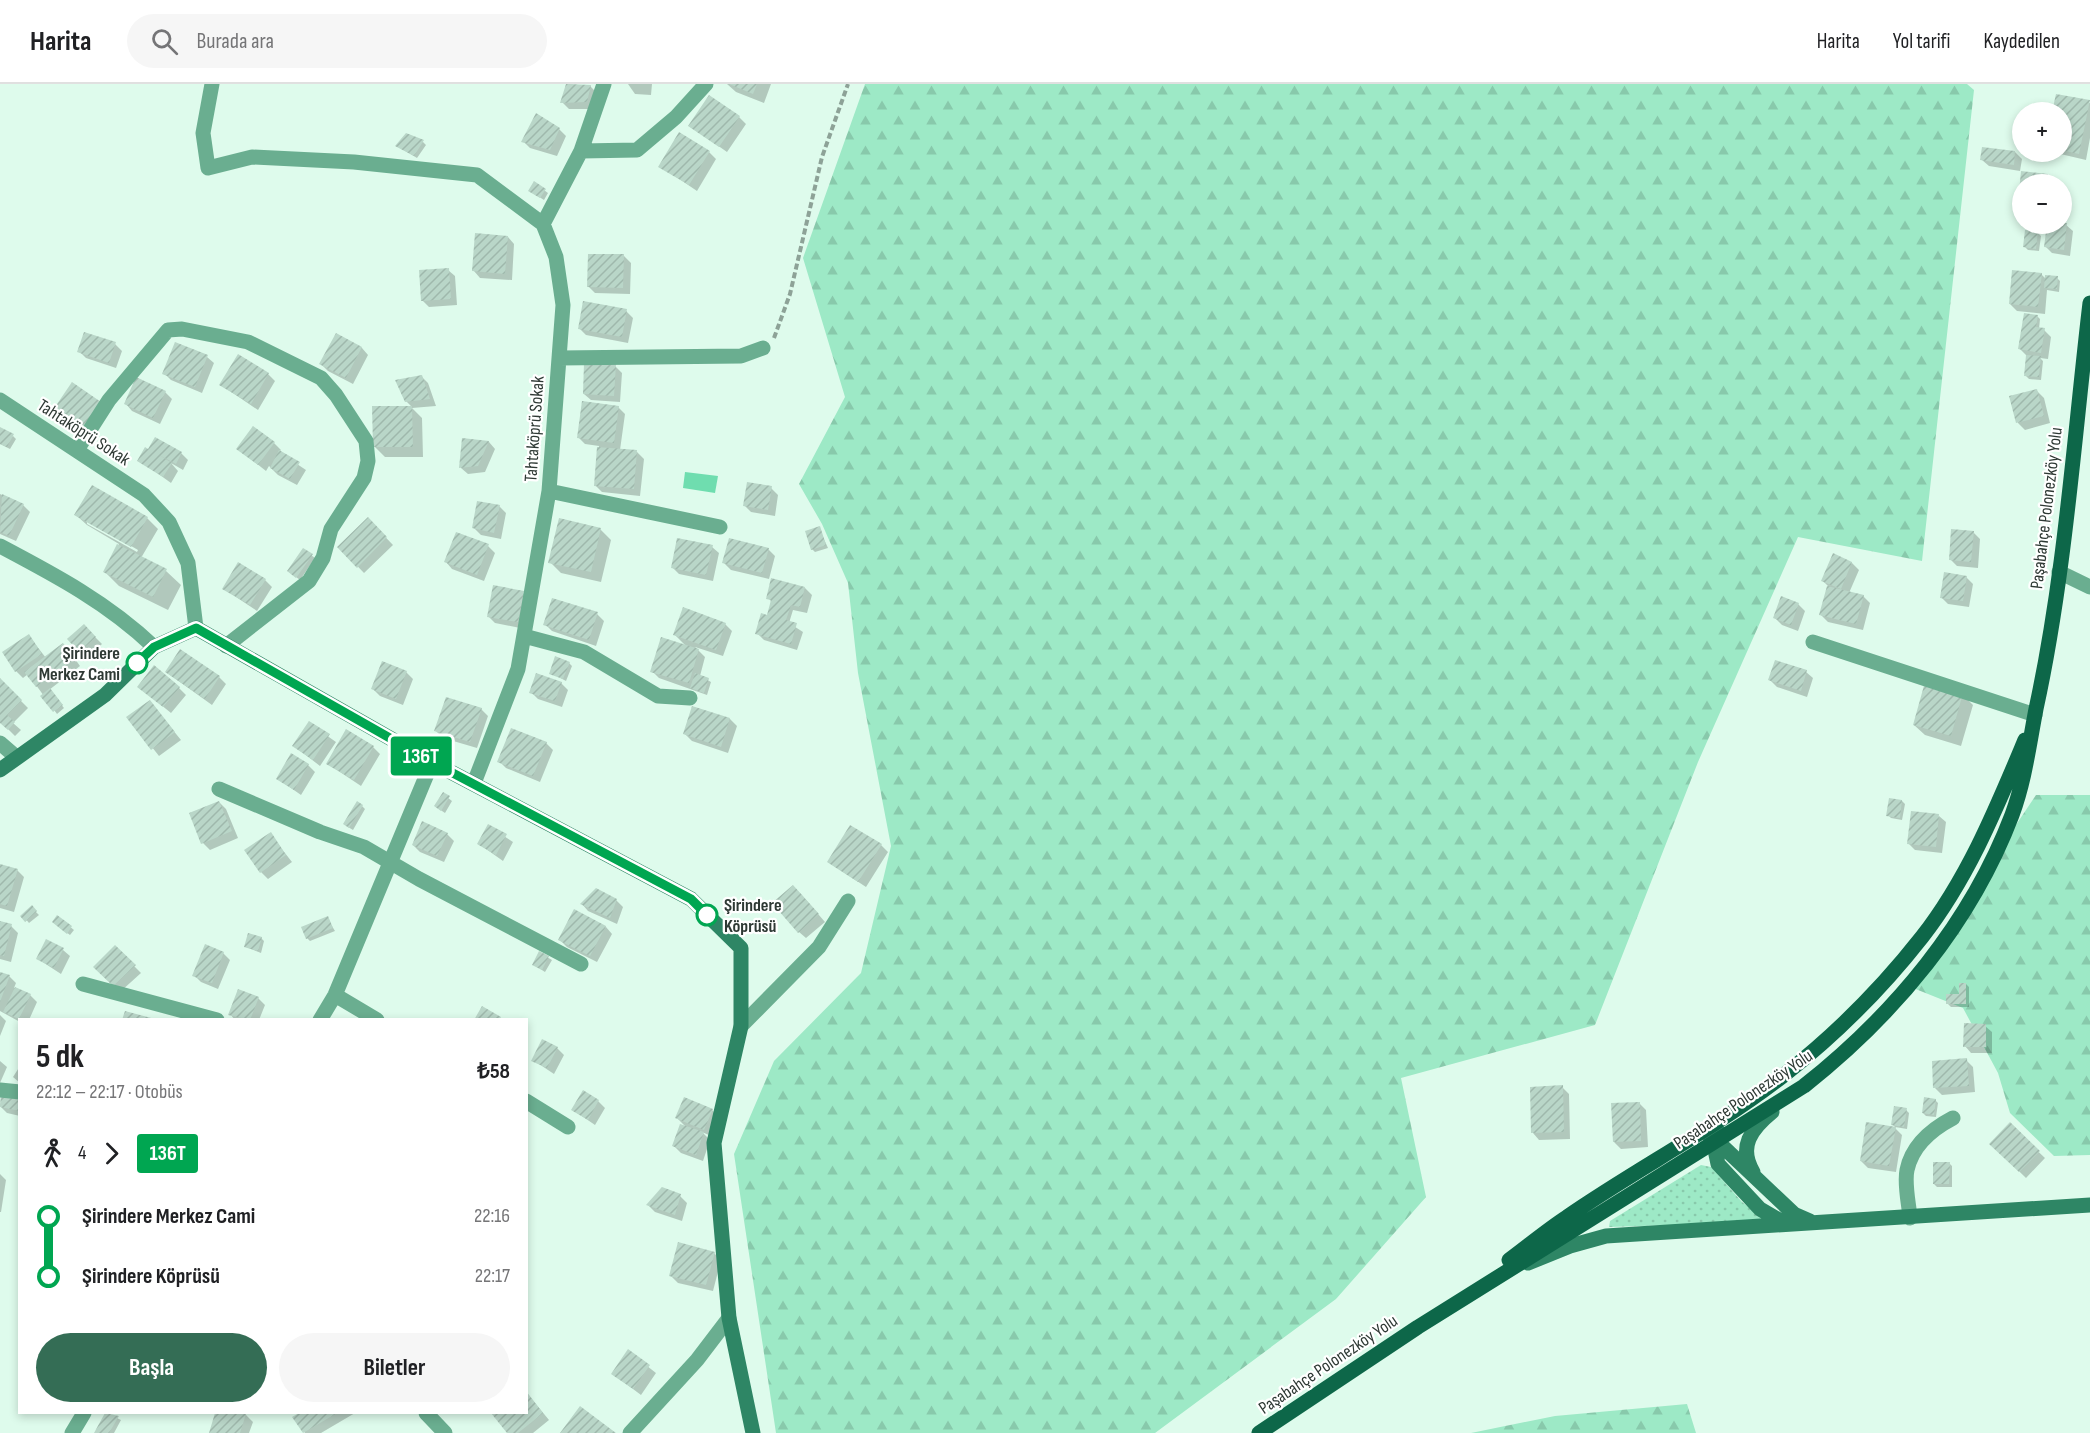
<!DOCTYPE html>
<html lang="tr">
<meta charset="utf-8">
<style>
body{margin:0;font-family:"Sofia Sans Condensed",sans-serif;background:#f6f6f6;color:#202124;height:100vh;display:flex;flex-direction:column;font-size:22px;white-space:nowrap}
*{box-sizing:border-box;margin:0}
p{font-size:20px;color:#757577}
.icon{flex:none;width:33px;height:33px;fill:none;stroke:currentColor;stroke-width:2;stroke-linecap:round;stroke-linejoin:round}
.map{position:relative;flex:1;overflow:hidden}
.side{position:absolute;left:18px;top:934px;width:510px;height:396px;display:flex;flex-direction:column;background:#fff;border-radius:0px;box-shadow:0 3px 9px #0003}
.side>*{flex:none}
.badge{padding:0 12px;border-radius:4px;font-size:21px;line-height:39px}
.tools{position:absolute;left:2012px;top:18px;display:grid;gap:12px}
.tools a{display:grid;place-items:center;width:60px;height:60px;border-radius:50%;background:#fff;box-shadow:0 3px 9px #0003;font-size:30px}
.map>.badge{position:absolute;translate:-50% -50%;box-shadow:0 0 0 3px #fff}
.legs{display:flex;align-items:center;gap:9px;height:66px;padding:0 18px;font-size:20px}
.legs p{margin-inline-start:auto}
.head{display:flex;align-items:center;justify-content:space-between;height:102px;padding:0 18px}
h1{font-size:33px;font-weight:700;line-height:45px}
.action{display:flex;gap:12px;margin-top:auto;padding:12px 18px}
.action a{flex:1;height:69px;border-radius:36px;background:#346d55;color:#fff;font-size:24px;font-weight:700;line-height:69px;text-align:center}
.action a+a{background:#f6f6f6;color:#202124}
ul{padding:0 18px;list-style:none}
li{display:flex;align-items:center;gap:21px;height:60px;font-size:22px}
li i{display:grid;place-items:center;width:9px;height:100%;margin:0 8px;background:currentColor}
li i::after{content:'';width:15px;height:15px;margin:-8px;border:4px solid;border-radius:50%;background:#fff}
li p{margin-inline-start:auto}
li:first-child i{background:linear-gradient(#0000 50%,currentColor 0)}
li:last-child i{background:linear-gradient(currentColor 50%,#0000 0)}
header{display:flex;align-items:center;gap:36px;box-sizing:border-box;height:84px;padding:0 30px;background:#fff;border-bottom:2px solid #e0e0e0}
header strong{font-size:28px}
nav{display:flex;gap:33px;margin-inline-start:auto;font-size:21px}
.search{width:420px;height:54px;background:#f6f6f6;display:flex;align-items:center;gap:15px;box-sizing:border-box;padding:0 21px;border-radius:33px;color:#757577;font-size:22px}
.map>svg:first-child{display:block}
</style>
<header>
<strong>Harita</strong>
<div class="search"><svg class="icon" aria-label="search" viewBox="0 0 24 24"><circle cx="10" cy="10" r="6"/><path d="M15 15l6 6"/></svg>Burada ara</div>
<nav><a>Harita</a><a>Yol tarifi</a><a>Kaydedilen</a></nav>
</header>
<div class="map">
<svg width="2090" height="1349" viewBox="0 0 2090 1349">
<defs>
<pattern id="grass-dots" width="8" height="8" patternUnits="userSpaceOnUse" patternTransform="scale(1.5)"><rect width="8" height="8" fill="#9de9c6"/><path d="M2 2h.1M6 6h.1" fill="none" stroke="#88c9ab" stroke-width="1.8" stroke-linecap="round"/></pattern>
<pattern id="forest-firs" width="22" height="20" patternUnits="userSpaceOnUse" patternTransform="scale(1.5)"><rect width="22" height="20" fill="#9de9c6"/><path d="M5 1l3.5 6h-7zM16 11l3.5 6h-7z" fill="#88c9ab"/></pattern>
<pattern id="building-hatch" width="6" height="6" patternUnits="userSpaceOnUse" patternTransform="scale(1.5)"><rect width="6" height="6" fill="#b9d6c8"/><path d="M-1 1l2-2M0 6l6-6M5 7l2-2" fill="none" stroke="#9fb8ac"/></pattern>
</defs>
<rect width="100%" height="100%" fill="#defbec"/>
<path fill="url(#grass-dots)" d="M1701 1081 1711 1083 1742 1118 1768 1138 1609 1143 1610 1137Z"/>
<path fill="url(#forest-firs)" d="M865 0H1967L1974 6 1922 477 1798 453 1698 678 1595 941 1401 994 1426 1113 1336 1215 1155 1349H776L734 1070 774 977 861 889 891 762 858 589 848 499 822 440 799 400 845 313 803 174Z
M2036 711H2090V1071L2054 1072 2010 1029 1998 989 1963 924 1908 902Z
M1687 1320 1696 1349H1471L1555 1332Z"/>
<path fill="#6fddaf" d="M685 388 718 392 715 409 683 404Z"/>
<path fill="#0003" fill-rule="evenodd" d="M568 0 590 2 597 9 594 25H569L562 18Z
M628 0H652L651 11 635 10Z
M727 0H771L764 19 736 8Z
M2057 11 2090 19V54L2086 76 2052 68H2061V28H2054Z
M739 33 746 40 727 68 690 42Z
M559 45 566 52 557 72 530 64 523 57Z
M423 58 426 61 417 74 397 62Z
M709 68 716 75 697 107 660 82Z
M2015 68 2022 75 2020 87 1989 82 1982 76Z
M2022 88 2048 91 2054 100H2022V121L2019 118Z
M534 99 548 109 544 116 533 109Z
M2031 140H2045V143L2033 142Z
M2048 140 2066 141 2073 147 2070 172 2052 169 2045 162Z
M2038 149 2041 152 2039 167 2028 166 2025 163Z
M508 153 514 160 512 196 480 194 474 187Z
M624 172 631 179 630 210 595 209 588 202Z
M448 186 455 192 457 221 429 223 422 216Z
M2041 190 2047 196 2057 194 2060 197 2059 208 2047 206 2045 230 2017 227 2010 220Z
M626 227 633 234 628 259 586 251 579 244Z
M2037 232 2040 235 2039 245 2044 246 2051 253 2048 275 2040 274 2043 277 2041 296 2029 295 2025 291 2027 272 2020 265Z
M336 251 362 264 368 271 353 300 328 287 321 280Z
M115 260 122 267 116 284 86 274 79 267Z
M207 273 214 279 202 309 171 296 164 289Z
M615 282 622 289 620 318 591 316 584 310Z
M268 290 275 297 258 326 221 301Z
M421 292 428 299 436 322 412 324 422 334 423 373H385L374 362 373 323H412L406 317Z
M2037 307 2044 314 2050 339 2025 346 2018 339 2011 313Z
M165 308 172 315 160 340 132 327 126 320Z
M618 323 625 330 620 366 637 368 644 375 640 412 602 408 595 401 599 362 585 360 578 353Z
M13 352 16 355 10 365 0 360Z
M463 356 489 358 495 365 485 388 468 390 461 384Z
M274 359 281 366 279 368 306 386 297 401 278 391 269 382 266 387 238 365Z
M146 365 181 369 188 376 183 386 171 379 178 387 171 399 139 376Z
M92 403 147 434 158 445 141 474 166 487 181 501 168 526 119 502 105 488 119 460 87 441 76 431ZM87 436 138 466 137 468 87 440Z
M771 404 778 411 775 432 751 428 744 421Z
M0 410 23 421 30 428 16 457 0 450Z
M499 422 506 429 501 455 481 451 474 444Z
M368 435 393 461 364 489 339 463Z
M819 444 828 464 815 468 812 465Z
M600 445 611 456 601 498 561 489 550 478Z
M1973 448 1980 455 1978 484 1957 482 1950 475Z
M488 462 495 469 484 497 452 485 446 478Z
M712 463 719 469 713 497 679 490 672 483Z
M768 465 775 472 769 495 731 486 724 479Z
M304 466 315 474 300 496 292 490Z
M1852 479 1859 486 1849 509 1863 512 1870 519 1863 546 1828 538 1821 531 1828 502 1823 497Z
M1966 493 1973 500 1969 523 1948 520 1941 513Z
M265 496 272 503 257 527 224 505Z
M805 504 812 511 807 529 793 526 789 539 803 548 797 566 764 556 757 549 772 534V518L768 514Z
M523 509 530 515 525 545 495 539 488 532Z
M1798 520 1805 527 1798 547 1782 541 1775 534Z
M597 530 604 537 596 562 552 547 545 540Z
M725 540 732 547 723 572 695 563 705 573 700 592 711 598 707 611 659 594 652 587 686 562 675 551Z
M84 542 102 560 87 574 69 555Z
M29 552 46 574 70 568 80 582 49 606 64 624 57 630 28 590 23 594 16 587Z
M569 579 572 582 566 597 551 589Z
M166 588 219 593 226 600 212 621Z
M406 588 413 595 403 621 380 612 373 605Z
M1806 588 1813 594 1807 613 1777 603 1770 596Z
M0 596 28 624 13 639 21 646 15 652 0 637Z
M561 599 568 606 562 623 538 615 531 608Z
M139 603 179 604 186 611 171 629Z
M1962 610 1973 621 1961 662 1925 651 1914 641Z
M150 618 181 656 159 672 129 634Z
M693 623 730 635 737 642 728 669 692 657 685 650Z
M481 625 488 632 477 664 443 654 436 647Z
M309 639 336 658 320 682 294 662Z
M546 659 553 666 540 698 506 684 499 677Z
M373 663 380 670 361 702 328 680Z
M308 681 315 688 301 711 278 695Z
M443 710 452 717 445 729 439 725Z
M1902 717 1905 720 1902 736 1891 734 1888 731Z
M219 718 226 725 238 754 210 766 203 759Z
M362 722 365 725 353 746 348 743Z
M1939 732 1946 738 1942 769 1915 766 1908 759Z
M488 742 513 758 503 777 479 760Z
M270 750 292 778 268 795 261 788Z
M447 750 454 757 444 778 420 768 413 761Z
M881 761 888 768 866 803 828 778Z
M0 781 17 786 24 793 14 828 0 824Z
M800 809 825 838 806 854 799 848Z
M616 816 623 823 617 840 588 827 582 820Z
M32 824 39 831 29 839 23 832Z
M58 833 74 846 70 851 57 841Z
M327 834 335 847 310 857 307 854Z
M0 839 11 842 18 849 11 878 0 875Z
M606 843 612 850 597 878 567 863 560 856Z
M261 854 264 857 261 869 246 863Z
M46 857 63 866 70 872 61 890 38 875Z
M115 863 141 889 120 908 95 883Z
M223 869 230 876 218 905 201 898 194 891Z
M540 869 552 876 545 888 534 881Z
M0 889 9 892 16 899 14 904 30 911 37 918 29 936 20 938 0 927Z
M1966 900 1969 903V923H1951L1948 920 1960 911Z
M258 914 265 921 259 936H235L230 930Z
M0 931 6 937 0 952Z
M1985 942 1992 948V969H1971L1965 962Z
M557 964 564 971 554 990 533 976Z
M1966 976 1973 983 1975 1008 1942 1011 1935 1004Z
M0 977 7 983 0 999Z
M20 982V999L13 993Z
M1562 1003 1569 1010 1570 1055 1539 1056 1533 1049Z
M2 1011 20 1014V1032L7 1029 0 1022Z
M1935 1016 1938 1019 1936 1033 1926 1032 1923 1029Z
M598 1017 605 1024 595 1041 573 1026Z
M1639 1019 1646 1026 1648 1063 1621 1065 1614 1058Z
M712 1026 719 1033 711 1052 702 1048 710 1056 703 1077 681 1069 674 1062 687 1044 677 1034Z
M1906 1026 1909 1029 1907 1045 1895 1043 1892 1040Z
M2010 1041 2045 1074 2026 1094 1991 1060Z
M1895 1044 1902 1051 1896 1088 1868 1084 1861 1077Z
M1949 1079 1952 1082V1103H1937L1934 1100Z
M0 1090 6 1096 1 1128H0Z
M680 1112 687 1119 682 1137 655 1128 648 1121Z
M714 1169 721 1176 713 1207 678 1199 671 1192Z
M628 1267 656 1289 641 1311 613 1290Z
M526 1308 549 1336 533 1349H509L493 1329H526Z
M107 1329 121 1336 114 1349H96Z
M217 1329 246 1331 253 1338 249 1349H211Z
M302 1329H355L321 1349H305L294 1333Z"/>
<path fill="url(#building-hatch)" d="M566 0 591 1 587 18 560 19Z
M729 0H757L753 10Z
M2056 10 2090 16 2079 70 2061 66V28H2052Z
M709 11 740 32 719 63 688 42Z
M536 29 560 44 550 66 521 58Z
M679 48 710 67 689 101 658 83Z
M406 49 424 56 414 72 395 62Z
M1982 63 2015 67 2014 81 1980 76Z
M2021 87 2048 90 2047 100H2022V119H2018Z
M534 97 546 105 540 114 528 107Z
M2067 139 2064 166 2044 163 2047 140Z
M2025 146 2038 147 2036 165 2023 163Z
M475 149 508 152 505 190 472 187Z
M588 170H624L623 204 587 203Z
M449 184 451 215 421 217 419 186Z
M2012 186 2042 189 2038 223 2009 220Z
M2045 191 2058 192 2057 205 2044 204Z
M583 217 627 225 622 253 578 245Z
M2024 229 2038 231 2036 243 2045 244 2041 269 2018 265Z
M84 248 116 258 109 279 77 268Z
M336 249 362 263 346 294 319 280Z
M175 258 208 271 195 303 162 290Z
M238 270 269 289 251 320 219 301Z
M2026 271 2041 272 2039 293 2024 292Z
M584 279 616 280 614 312 583 310Z
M422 291 430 315 405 318 395 296Z
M136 293 166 307 153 334 124 320Z
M72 298 101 318 84 343 55 323Z
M2037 305 2044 332 2016 339 2009 312Z
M582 317 619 322 614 359 577 354Z
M372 322H412L413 363H373Z
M253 342 275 358 258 381 236 365Z
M0 343 14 350 7 363 0 360Z
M155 353 182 368 176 380 159 371 172 379 163 393 137 377 145 363 148 365Z
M462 354 489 357 478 382 459 384Z
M597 363 637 366 634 405 594 402Z
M279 366 300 378 290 395 270 384Z
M747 398 772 402 768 426 743 422Z
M92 401 148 433 131 463 74 431Z
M2 410 24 420 9 452 0 448Z
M477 417 500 421 494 449 472 444Z
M368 433 387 453 357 484 337 463Z
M559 434 601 444 591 488 548 479Z
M820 442 826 461 811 466 805 447Z
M1951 445 1974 447 1971 478 1949 476Z
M456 448 489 460 477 491 444 478Z
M677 454 713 461 706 491 671 484Z
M729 454 769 464 762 489 722 479Z
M117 460 167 485 153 513 103 488Z
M303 464 313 470 296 494 287 487Z
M1833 469 1852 478 1841 505 1821 497Z
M238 478 266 495 250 521 222 505Z
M1944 488 1967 492 1963 517 1940 514Z
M771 494 805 503 800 523 791 521 786 536 797 539 791 560 755 550 761 529 767 531 771 516 766 515Z
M493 501 524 507 518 538 487 533Z
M1827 502 1864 511 1856 540 1819 531Z
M1781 512 1799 519 1791 541 1773 534Z
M552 514 598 528 589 556 543 541Z
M683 523 726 539 716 566 673 551Z
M84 540 96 553 79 568 67 555Z
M29 550 42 570 15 588 2 568Z
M661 553 699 565 689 599 650 588Z
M63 559 75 575 36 603 24 588Z
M180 565 220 592 205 615 165 588Z
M555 572 570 578 563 595 549 590Z
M1775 576 1807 586 1801 607 1768 596Z
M382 577 407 587 396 615 371 605Z
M154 581 180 603 163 623 137 603Z
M536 589 562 598 555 617 529 609Z
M695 589 709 594 704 609 690 604Z
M0 594 22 616 7 631 15 638 8 646 0 639Z
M1925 598 1963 609 1951 652 1913 641Z
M50 604 63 621 53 628 40 612Z
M446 613 482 624 470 658 434 647Z
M150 616 175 648 151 666 126 633Z
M692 622 730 634 721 663 683 650Z
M309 637 330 650 313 676 292 662Z
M511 644 547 658 533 692 497 678Z
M346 645 374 662 354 696 326 680Z
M291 669 309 680 294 706 276 695Z
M443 708 450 712 441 727 434 722Z
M1889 714 1902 716 1900 734 1886 732Z
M219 717 232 747 201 760 189 729Z
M357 717 363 721 349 744 343 740Z
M1911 727 1939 730 1936 763 1907 760Z
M422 737 448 749 437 772 412 761Z
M488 740 507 750 496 771 477 760Z
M850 741 882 760 858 798 827 778Z
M271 748 286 771 260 789 244 766Z
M0 780 18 785 7 822 0 820Z
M793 801 819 830 798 849 772 819Z
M596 804 617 815 610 834 580 820Z
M32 821 37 827 25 838 20 832Z
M574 825 606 842 590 872 558 856Z
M57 831 72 842 67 850 52 838Z
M328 832 333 844 306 855 301 843Z
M0 837 12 840 4 872 0 871Z
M248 849 262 853 258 867 244 863Z
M46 855 64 864 54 884 36 875Z
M205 860 224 868 212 899 192 892Z
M115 861 136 881 113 902 93 883Z
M539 867 549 872 542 886 532 881Z
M0 888 10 891 0 918Z
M1959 899H1966V920H1946V910H1959Z
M15 903 31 910 19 935 3 928Z
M238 905 259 913 250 936 228 931Z
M482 922 501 933 499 936H474Z
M125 927 155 935V936H122Z
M1964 939 1986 940V963H1963Z
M542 955 558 963 547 984 531 977Z
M1967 974 1969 1002 1933 1004 1932 977Z
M1563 1001 1564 1048 1531 1049 1530 1003Z
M583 1006 599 1016 588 1036 571 1026Z
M1 1009 20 1013V1027L0 1023Z
M684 1013 713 1025 704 1046 675 1034Z
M1924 1013 1936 1015 1934 1031 1922 1029Z
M1640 1018 1641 1057 1613 1058 1611 1019Z
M1894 1022 1907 1024 1904 1043 1891 1041Z
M1866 1038 1896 1043 1889 1082 1860 1077Z
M2010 1038 2040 1067 2019 1088 1989 1060Z
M680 1040 704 1048 696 1071 672 1062Z
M1933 1078H1950L1949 1100H1933Z
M662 1103 681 1110 675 1131 646 1121Z
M678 1158 715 1168 706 1201 669 1192Z
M628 1265 650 1281 633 1305 611 1290Z
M526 1307 543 1329 518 1349H507L491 1329H526Z
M580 1322 616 1349H560Z
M105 1329 119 1332 109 1349H94Z
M215 1329 246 1330 240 1349H209Z
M299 1329H337L303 1349 292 1333Z"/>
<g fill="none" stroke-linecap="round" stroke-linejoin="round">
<path stroke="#8da297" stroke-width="4" stroke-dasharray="6 3" stroke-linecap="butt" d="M774 254 790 210 822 73 848 0"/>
<path stroke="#6aae90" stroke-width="15" d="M212 0 203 49 208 84 252 73 354 78 477 91 543 140
M581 67 637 66 676 33 706 0
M559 274 741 272 763 264
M0 316 144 411 169 438 188 479 196 544
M77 366 109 316 168 246 182 245 248 258 321 294 336 311 366 357 368 377 364 394 331 445 323 474 309 497 226 562
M549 407 720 443
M0 462C55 491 108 519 154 563
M2059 488 2090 503
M524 552 584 568 658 612 690 614
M1813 558 2035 631
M0 659 15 672
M474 699 518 585 549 407 563 221 556 173 543 140 581 67 604 0
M219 705 320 748 364 763 419 795 581 880
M83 900 217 936
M335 911 377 936
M320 936 335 911 432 678
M741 942 819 863 848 817
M0 1006 20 1008
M526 1017 568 1043
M1910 1134C1909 1120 1904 1100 1907 1086 1912 1062 1932 1045 1953 1034
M426 1329 445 1349
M72 1349 84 1329
M630 1349 697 1276 729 1234"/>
<path stroke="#2e8665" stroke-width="15" d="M0 686 105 611 154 563 196 544 432 678 691 815 741 864V942L714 1059 729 1234 753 1349
M1720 1049 1715 1066 1718 1080 1760 1125 1779 1136 1789 1138
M1710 1053 1718 1058 1794 1130 1810 1137
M1753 1088C1738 1063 1751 1045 1772 1028
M1528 1179 1570 1162 1606 1152 2090 1121"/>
<path stroke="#0d6749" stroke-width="15" d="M1509 1176C1528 1162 1547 1146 1567 1133 1638 1084 1716 1044 1784 991 1835 951 1882 904 1922 853 1968 794 1996 725 2025 656
M1259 1349 1418 1243 1804 1002C1894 931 1971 839 2012 731 2025 696 2029 661 2036 625 2065 492 2074 354 2090 219"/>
</g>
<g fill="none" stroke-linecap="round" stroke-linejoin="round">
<defs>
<path id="line-1" d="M137 579 154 563 196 544 432 678 691 815 707 831"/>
</defs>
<use href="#line-1" stroke="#fff" stroke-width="14"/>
<use href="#line-1" stroke="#00a651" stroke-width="9"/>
</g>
<g fill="#fff" stroke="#00a651" stroke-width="3">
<circle cx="137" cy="579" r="10"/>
<circle cx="707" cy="831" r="10"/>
</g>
<g text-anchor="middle" stroke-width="4.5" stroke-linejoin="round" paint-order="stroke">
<g font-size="18" fill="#2e3934" stroke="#fff">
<text transform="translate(534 345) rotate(-86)" y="6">Tahtaköprü Sokak</text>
<text transform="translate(84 348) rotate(33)" y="6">Tahtaköprü Sokak</text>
<text transform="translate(2046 424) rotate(-83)" y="6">Paşabahçe Polonezköy Yolu</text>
<text transform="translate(1743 1015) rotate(-34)" y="6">Paşabahçe Polonezköy Yolu</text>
<text transform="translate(1328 1280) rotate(-34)" y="6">Paşabahçe Polonezköy Yolu</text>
</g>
<g font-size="18" font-weight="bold" fill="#2e3934" stroke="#fff" text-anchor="end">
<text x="120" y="575">Şirindere<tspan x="120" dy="21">Merkez Cami</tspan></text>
<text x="724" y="827" text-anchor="start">Şirindere<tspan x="724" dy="21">Köprüsü</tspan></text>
</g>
</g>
</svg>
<div class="tools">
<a>+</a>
<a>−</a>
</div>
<b class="badge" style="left:421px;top:672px;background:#00a651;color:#fff">136T</b>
<section class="side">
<div class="head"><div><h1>5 dk</h1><p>22:12 – 22:17 · Otobüs</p></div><b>₺58</b></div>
<div class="legs"><svg class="icon" aria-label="walk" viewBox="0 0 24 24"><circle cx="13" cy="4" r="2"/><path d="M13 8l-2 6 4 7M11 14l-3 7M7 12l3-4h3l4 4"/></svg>4<svg class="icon" aria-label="forward" viewBox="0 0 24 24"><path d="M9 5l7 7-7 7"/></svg><b class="badge" style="background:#00a651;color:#fff">136T</b></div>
<ul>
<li><i style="color:#00a651"></i><b>Şirindere Merkez Cami</b><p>22:16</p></li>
<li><i style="color:#00a651"></i><b>Şirindere Köprüsü</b><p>22:17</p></li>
</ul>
<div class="action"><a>Başla</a><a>Biletler</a></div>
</section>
</div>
